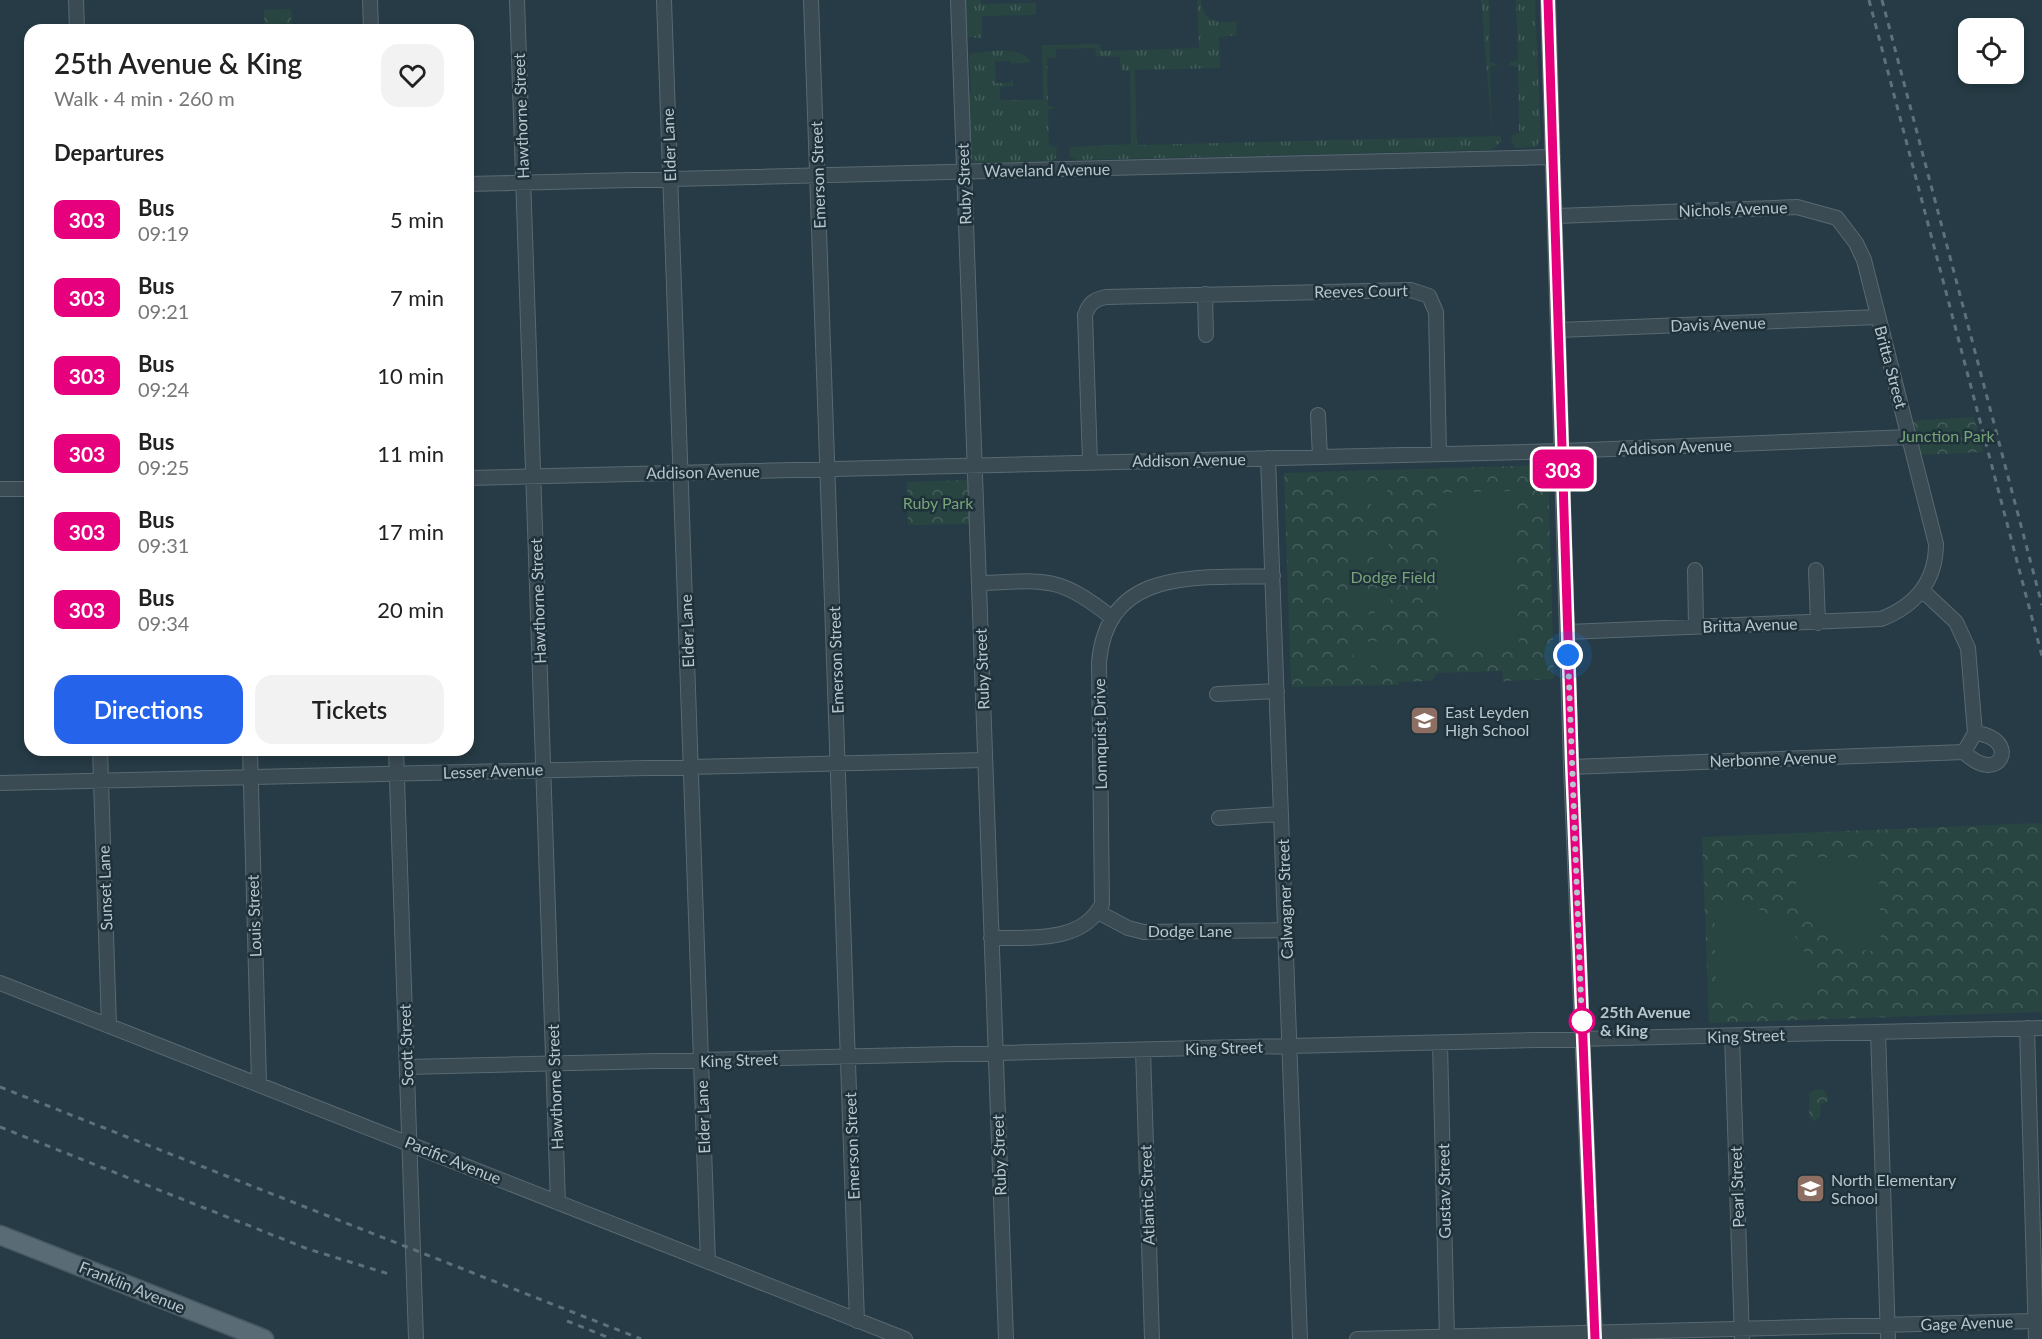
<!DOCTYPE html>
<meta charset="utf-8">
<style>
body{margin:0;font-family:Lato,sans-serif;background:#f2f2f2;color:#222;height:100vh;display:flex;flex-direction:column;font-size:22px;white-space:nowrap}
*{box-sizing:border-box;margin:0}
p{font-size:20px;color:#767676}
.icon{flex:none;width:33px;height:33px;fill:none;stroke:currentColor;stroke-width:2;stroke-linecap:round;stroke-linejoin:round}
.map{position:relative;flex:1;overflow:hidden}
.panel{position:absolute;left:24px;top:24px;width:450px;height:732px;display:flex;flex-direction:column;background:#fff;border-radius:18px;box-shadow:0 3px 9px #0003}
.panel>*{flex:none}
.badge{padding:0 12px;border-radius:9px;font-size:21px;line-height:39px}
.tools{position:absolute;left:1958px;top:18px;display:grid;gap:12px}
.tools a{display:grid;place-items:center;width:66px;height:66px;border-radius:12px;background:#fff;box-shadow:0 3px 9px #0003;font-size:30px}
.you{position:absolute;width:30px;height:30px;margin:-15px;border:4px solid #fff;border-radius:50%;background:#1a73e8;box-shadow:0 0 0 9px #1a73e833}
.map>.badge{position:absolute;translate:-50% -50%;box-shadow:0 0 0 3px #fff}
h2{padding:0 30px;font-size:22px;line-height:54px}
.round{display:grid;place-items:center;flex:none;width:63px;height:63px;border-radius:18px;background:#f2f2f2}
.overview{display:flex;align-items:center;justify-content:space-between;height:102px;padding:0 30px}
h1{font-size:28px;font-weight:600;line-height:45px}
.action{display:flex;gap:12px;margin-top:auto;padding:12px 30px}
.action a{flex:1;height:69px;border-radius:18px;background:#2563eb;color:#fff;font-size:24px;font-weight:600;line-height:69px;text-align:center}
.action a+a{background:#f2f2f2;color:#222}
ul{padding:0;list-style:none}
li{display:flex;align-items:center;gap:18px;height:78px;padding:0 30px}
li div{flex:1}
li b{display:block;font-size:22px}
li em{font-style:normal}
li .badge{min-width:66px;font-weight:700;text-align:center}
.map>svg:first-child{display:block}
</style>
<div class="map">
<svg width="2042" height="1339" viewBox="0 0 2042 1339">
<defs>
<pattern id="grass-tufts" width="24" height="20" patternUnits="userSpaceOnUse" patternTransform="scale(1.5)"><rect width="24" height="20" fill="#284542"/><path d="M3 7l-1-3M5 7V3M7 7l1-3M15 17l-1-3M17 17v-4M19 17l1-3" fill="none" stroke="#455e5c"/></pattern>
<pattern id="park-crowns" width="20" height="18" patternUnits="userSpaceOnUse" patternTransform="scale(1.5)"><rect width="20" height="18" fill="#284542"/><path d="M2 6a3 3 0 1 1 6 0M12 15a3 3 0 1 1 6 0" fill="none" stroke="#455e5c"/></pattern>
</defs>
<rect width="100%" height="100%" fill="#263b45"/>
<path fill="url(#grass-tufts)" d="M963 0H981V4L1036 3V15L982 16V38L964 37Z
M1197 0H1201C1202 21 1219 25 1236 21L1237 35 1219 37 1220 68 1135 70 1137 145 1501 136V142L1491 150 1075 160 1069 156 1070 147 1131 144 1130 71 1121 70 1120 57 1096 56 1095 48 1056 49V57L1047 58 1048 105 1056 108 1048 110 1049 145 1057 148 1056 158 1051 161 976 163 970 161 966 94 971 93 969 54C986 52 1022 45 1031 62L1011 64V61H995L996 83H1010L1013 79V86L1000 87V100H1043L1042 45 1100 44 1101 51 1199 48Z
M1481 0H1489L1490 62 1499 65 1490 67 1492 133Z
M1516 0H1535L1541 138 1536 147 1516 148 1511 141 1512 135 1519 133 1518 67 1509 65 1511 62 1518 61Z"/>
<path fill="url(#park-crowns)" d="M291 9 292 30H264V10Z
M1974 417 1983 452 1921 455 1911 421Z
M1548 465 1554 679 1503 681 1502 671 1437 673 1432 681 1399 682V685L1291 687 1284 473Z
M967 480 970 524 908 525 907 482Z
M2042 823V1012L1709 1023 1702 837Z
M1816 1089 1824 1090 1828 1097 1827 1102 1821 1104 1820 1117 1814 1121 1809 1117V1093Z"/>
<path fill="#284542" d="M1364 481 1365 516 1349 517 1348 482Z
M1370 481H1387L1388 516H1372Z
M1513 491 1519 648 1441 650 1436 493Z
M1388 534 1390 569H1374L1372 535Z
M1366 535 1367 570H1351L1350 536Z
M1368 588 1369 623 1353 624 1351 589Z
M1374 588H1390L1392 622 1375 623Z
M1392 641 1393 676H1377L1376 641Z
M1353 642H1370L1371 676 1354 677Z
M1876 850 1886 861 1879 870 1881 951C1820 952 1794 915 1794 857L1869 858Z
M1714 902C1773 902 1812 935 1814 995L1729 998 1722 1002 1711 993 1716 985Z"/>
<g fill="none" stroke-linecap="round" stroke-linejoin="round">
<defs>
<path id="minor" d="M76 0 77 30
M370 0 371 30
M517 0 558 1203
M664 0 708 1262
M811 0 857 1321
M958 0 1006 1339
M1548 0 1571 767 1595 1339
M468 184 1553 157
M1556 216 1797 207 1837 218 1856 243 1864 260 1936 544C1936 581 1915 606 1881 619L1567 632
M1205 294 1206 335
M1559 330 1878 317
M1318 415 1320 457
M1268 458 1300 1339
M1090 462 1085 315C1089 303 1095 299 1106 297L1411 290 1429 296 1436 312 1439 454
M468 478 1562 451 1909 437
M0 489H30
M1695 570 1696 627
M1816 570 1818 623
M980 583C1044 581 1058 574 1111 617
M1217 694 1277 691
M100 750 109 1026
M250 750 259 1083
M396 750 416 1339
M1964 752C2000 788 2022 738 1975 733
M1571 767 1964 752 1975 733 1968 648 1956 622 1923 591
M0 783 985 760
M1219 818 1281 814
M1098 912 1128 928 1144 932 1286 930
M991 938C1029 937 1082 944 1102 904L1099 662C1108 565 1200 579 1273 576
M0 983 905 1339
M2027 1028 2036 1339
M1878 1032 1888 1339
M1732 1036 1742 1339
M1440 1043 1447 1339
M1143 1050 1152 1339
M407 1067 2042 1028
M1357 1339 2036 1321"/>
<path id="major" d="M0 1235 264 1339"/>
</defs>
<use href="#minor" stroke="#596971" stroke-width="16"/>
<use href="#major" stroke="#475860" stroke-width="21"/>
<use href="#minor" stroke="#3b4b54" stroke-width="14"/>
<use href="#major" stroke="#596b74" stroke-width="18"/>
<path stroke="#5d717b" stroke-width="3" stroke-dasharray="6 6" stroke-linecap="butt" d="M1869 0 2042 656
M1882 0 2042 605
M0 1087 641 1339
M0 1127 308 1249 389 1274
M567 1321 612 1339"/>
</g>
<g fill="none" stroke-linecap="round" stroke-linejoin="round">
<defs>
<path id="line" d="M1548 0 1572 767 1595 1339"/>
</defs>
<use href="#line" stroke="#fff" stroke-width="14"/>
<use href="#line" stroke="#e6007e" stroke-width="9"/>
<path stroke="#b8c6cd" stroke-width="6" stroke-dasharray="0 10.8" d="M1568 655 1582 1025V1021"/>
</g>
<defs>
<symbol id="school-square" viewBox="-11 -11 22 22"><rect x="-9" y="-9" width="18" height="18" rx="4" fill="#8d6e63" stroke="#1f313a"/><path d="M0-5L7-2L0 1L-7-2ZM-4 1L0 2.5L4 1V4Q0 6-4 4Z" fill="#fff"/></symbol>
</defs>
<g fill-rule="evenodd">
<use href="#school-square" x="1408" y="704" width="33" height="33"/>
<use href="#school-square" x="1794" y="1172" width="33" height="33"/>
</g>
<circle fill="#fff" stroke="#e6007e" stroke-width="3" cx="1582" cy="1021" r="12"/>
<g text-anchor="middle" stroke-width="5" stroke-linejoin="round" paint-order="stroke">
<g font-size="16" fill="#b8c6cd" stroke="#1f313a">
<text transform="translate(521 116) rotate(-92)" y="6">Hawthorne Street</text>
<text transform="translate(669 145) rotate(-92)" y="6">Elder Lane</text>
<text transform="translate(1047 170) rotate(-1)" y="6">Waveland Avenue</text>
<text transform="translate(818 175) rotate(-92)" y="6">Emerson Street</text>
<text transform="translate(964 184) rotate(-92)" y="6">Ruby Street</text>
<text transform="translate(1733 209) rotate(-2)" y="6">Nichols Avenue</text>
<text transform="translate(1361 291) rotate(-1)" y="6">Reeves Court</text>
<text transform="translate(1718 324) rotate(-2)" y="6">Davis Avenue</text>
<text transform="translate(1891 367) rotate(75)" y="6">Britta Street</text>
<text transform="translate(1675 447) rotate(-2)" y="6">Addison Avenue</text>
<text transform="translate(1189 460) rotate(-1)" y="6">Addison Avenue</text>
<text transform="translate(703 472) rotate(-1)" y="6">Addison Avenue</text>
<text transform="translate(538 601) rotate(-92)" y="6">Hawthorne Street</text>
<text transform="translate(1750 625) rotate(-2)" y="6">Britta Avenue</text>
<text transform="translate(687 631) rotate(-92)" y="6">Elder Lane</text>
<text transform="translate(836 660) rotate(-92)" y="6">Emerson Street</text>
<text transform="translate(982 669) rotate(-92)" y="6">Ruby Street</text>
<text transform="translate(1100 734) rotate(-91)" y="6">Lonnquist Drive</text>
<text transform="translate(1773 759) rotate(-2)" y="6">Nerbonne Avenue</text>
<text transform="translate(493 771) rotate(-2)" y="6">Lesser Avenue</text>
<text transform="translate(105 888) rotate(-92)" y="6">Sunset Lane</text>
<text transform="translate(1285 899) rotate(-92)" y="6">Calwagner Street</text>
<text transform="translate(254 916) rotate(-92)" y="6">Louis Street</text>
<text x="1190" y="937">Dodge Lane</text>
<text transform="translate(1746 1036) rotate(-2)" y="6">King Street</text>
<text transform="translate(406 1045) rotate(-92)" y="6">Scott Street</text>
<text transform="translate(1224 1048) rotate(-2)" y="6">King Street</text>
<text transform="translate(739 1060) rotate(-2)" y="6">King Street</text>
<text transform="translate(555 1087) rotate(-92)" y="6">Hawthorne Street</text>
<text transform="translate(703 1117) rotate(-92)" y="6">Elder Lane</text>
<text transform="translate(852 1146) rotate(-92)" y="6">Emerson Street</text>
<text transform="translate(999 1155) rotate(-92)" y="6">Ruby Street</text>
<text transform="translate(453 1160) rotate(22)" y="6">Pacific Avenue</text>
<text transform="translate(1737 1187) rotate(-92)" y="6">Pearl Street</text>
<text transform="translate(1444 1191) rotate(-91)" y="6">Gustav Street</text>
<text transform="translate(1147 1195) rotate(-92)" y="6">Atlantic Street</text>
<text transform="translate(132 1287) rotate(22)" y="6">Franklin Avenue</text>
<text transform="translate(1967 1323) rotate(-2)" y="6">Gage Avenue</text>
</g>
<g font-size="16" fill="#76a476" stroke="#1f313a">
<text x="1947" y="442">Junction Park</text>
<text x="938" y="509">Ruby Park</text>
<text x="1393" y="583">Dodge Field</text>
</g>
<g font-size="16" fill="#b8c6cd" stroke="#1f313a" text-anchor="start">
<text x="1445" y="718">East Leyden<tspan x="1445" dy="18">High School</tspan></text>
<text x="1831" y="1186">North Elementary<tspan x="1831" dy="18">School</tspan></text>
</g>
<g font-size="16" font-weight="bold" fill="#b8c6cd" stroke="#1f313a" text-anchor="start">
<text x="1600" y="1018">25th Avenue<tspan x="1600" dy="18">&amp; King</tspan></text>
</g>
</g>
</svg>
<div class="tools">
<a><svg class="icon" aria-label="locate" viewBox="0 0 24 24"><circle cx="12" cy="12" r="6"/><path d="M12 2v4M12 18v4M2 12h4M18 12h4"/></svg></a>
</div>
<div class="you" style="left:1568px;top:655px"></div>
<b class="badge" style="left:1563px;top:469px;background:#e6007e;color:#fff">303</b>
<section class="panel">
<div class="overview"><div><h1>25th Avenue &amp; King</h1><p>Walk · 4 min · 260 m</p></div><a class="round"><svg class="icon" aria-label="heart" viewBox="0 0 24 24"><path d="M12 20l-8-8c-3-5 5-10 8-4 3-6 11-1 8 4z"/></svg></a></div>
<h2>Departures</h2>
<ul>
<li><span class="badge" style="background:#e6007e;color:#fff">303</span><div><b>Bus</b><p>09:19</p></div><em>5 min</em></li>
<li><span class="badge" style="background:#e6007e;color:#fff">303</span><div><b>Bus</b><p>09:21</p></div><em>7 min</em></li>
<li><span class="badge" style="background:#e6007e;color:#fff">303</span><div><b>Bus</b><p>09:24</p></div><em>10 min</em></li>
<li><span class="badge" style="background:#e6007e;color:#fff">303</span><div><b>Bus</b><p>09:25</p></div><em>11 min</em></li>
<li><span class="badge" style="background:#e6007e;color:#fff">303</span><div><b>Bus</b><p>09:31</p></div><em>17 min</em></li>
<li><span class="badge" style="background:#e6007e;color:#fff">303</span><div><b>Bus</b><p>09:34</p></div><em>20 min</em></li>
</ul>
<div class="action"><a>Directions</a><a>Tickets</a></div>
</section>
</div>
